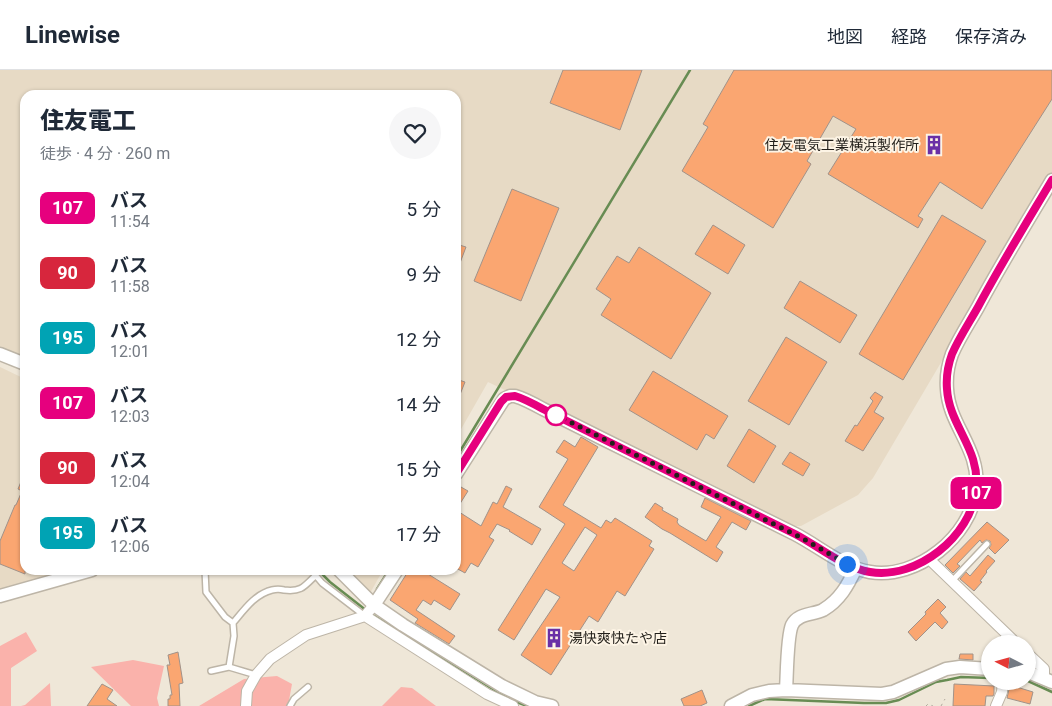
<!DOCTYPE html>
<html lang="ja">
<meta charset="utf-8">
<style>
body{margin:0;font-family:Roboto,"Noto Sans JP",sans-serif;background:#f6f6f7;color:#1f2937;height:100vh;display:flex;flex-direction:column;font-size:19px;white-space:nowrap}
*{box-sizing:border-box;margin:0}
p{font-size:16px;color:#747a83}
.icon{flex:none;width:28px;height:28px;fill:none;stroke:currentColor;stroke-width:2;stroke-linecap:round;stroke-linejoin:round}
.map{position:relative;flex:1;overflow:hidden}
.panel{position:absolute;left:20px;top:20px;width:441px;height:485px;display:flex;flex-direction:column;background:#fff;border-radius:15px;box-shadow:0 1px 4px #0004}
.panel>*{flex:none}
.badge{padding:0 10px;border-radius:8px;font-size:18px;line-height:32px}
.needle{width:32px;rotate:276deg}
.buttons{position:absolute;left:981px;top:565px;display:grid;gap:10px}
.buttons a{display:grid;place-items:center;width:55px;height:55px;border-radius:50%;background:#fff;box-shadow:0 1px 4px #0004;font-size:25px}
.you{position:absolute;width:25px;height:25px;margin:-12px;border:4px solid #fff;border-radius:50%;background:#1a73e8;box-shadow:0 0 0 8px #1a73e833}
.map>.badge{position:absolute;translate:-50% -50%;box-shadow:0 0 0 2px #fff}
.round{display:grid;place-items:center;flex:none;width:52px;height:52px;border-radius:26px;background:#f6f6f7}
.head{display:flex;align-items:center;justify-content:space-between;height:85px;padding:0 20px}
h1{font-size:24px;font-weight:800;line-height:38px}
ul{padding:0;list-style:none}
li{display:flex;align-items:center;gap:15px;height:65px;padding:0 20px}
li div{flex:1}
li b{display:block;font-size:19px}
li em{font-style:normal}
li .badge{min-width:55px;font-weight:700;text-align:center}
header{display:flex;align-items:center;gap:30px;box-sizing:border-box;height:70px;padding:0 25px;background:#fff;border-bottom:1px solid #e0e1e3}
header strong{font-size:24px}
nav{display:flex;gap:28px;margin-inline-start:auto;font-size:18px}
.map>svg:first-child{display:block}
</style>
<header>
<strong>Linewise</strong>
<nav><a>地図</a><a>経路</a><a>保存済み</a></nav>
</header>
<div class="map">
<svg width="1052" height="636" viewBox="0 0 1052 636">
<rect width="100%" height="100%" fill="#efe7d8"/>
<path fill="#e7dac5" d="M0 0H1052V104L873 408 858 425 801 456H793L488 312 456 368V25H25V292L0 281Z
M0 297 25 309V500H55V502L51 509 0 521Z
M343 500H383L369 525Z"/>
<path fill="#fab2ab" d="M26 562 37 581 11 598V636H0V576Z
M133 590 164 596 157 628 159 636H131L91 597Z
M277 606 292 614 288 636H199L244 609Z
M50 613 51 636H21L25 635Z
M401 617 412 618 436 636H382Z"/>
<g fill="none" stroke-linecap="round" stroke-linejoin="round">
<path stroke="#688c53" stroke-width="2.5" d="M456 388 690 0
M318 500 330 512 367 541
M377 519 389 500
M371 544 509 629
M1028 611 1052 622
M514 631 527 636
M749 636 765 629 864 633H886L899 630 936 612 947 610 961 607 990 608"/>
</g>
<path fill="#faa671" stroke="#a19289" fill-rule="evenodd" d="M563 0H642L620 60 550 33Z
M734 0H1052V29L982 139 940 112 918 146 923 149 918 158 828 104 856 59 833 46 807 91 811 94 773 158 682 101 708 57 703 54Z
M512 119 559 138 521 231 474 211Z
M942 145 986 171 903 310 859 284Z
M713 155 745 175 728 204 695 184Z
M456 174 466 177 457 201H456Z
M639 177 711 223 671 289 601 245 611 229 596 219 617 186 629 193Z
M800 211 857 245 840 273 784 238Z
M786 267 827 292 789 355 748 331Z
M653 301 728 346 714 369 706 364 697 380 629 340Z
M456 309 465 312 457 332H456Z
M875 322 883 327 874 342 884 348 863 381 845 371 855 355 857 356 873 331 870 328Z
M749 359 776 376 754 413 727 396Z
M581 367 598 377 563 435 601 458 606 450 611 453 615 448 652 471 649 476 654 479 625 526 617 521 598 552 589 546 551 605 521 585 560 527 546 519 514 570 498 560 565 454 539 437 568 389 556 382 564 370 575 377ZM585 457 597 465 574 501 562 493Z
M790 382 810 394 803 406 782 394Z
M25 402V504L0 494V471L15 435H16L22 421 18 419Z
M506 416 512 419 503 437 541 459 532 475 509 461 510 460 497 454 489 467 494 470 478 497 471 493 465 503 456 498V440L481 456 493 432 497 434Z
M461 417 468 421 456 440V424Z
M705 428 751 451 746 460 732 452 716 477 723 482 717 492 670 463 662 459 645 447 655 433 663 438 662 440 678 449 677 452 679 455 706 471 721 447 701 437Z
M987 452 1009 470 995 484 989 478 991 475 990 471 986 470 982 473 980 470 957 494 960 496 953 503 945 495Z
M988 485 995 491 986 501 987 502 980 511 982 512 974 521 960 509 966 502 970 506Z
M409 500H431L428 504 460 524 450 540 434 530 431 535 423 530 416 540 455 566 449 574 415 553 418 549 390 530Z
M938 529 946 537 940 543 948 552 942 559 935 552 916 571 908 562 926 544 925 542Z
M178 582 183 613 179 614 180 636H168V629H170V625H172L167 595H170L168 585Z
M960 584H973V590L959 589Z
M102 614 113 620 107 629 117 636H87Z
M954 614 994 616V624L993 626H986L985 636H953Z
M1010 615 1033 622 1030 634 1007 628Z
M702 620 707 633 700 636H684L681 629Z"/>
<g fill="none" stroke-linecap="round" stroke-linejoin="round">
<defs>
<path id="service" d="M205 500 206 522 225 547 233 553 234 566 229 597
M311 500 322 513 365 546
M952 511 987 474
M233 553C244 540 255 524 272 520 276 519 280 519 284 520 301 522 304 517 315 506
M211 601 229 597 256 605
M290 636 294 629 308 617"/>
<path id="minor" d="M929 489 1017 574
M365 546 487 624 513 636
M1028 584 1044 599V608
M246 636 247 621 256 605 270 589 306 565 365 546 374 535
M996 636 1002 622 1003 611"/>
<path id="tertiary" d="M0 284 25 294
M456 404 504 329 510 326H515C525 329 534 334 543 339 563 349 583 359 603 369 667 401 731 432 795 464 820 477 842 497 870 502 917 510 971 466 976 420 981 379 949 356 947 319 946 307 948 295 952 284 959 268 969 253 978 237 1001 194 1027 152 1052 110
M339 500 374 535 403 555 502 616 535 632 552 636
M0 526 92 500
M374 535 397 500
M1028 602 1052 612
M786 620C787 605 787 566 792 555 798 543 813 545 823 540 840 530 848 515 856 498
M731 636 752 625 769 621 786 620 882 624 893 622 946 599 960 597 990 599"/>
</defs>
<use href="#service" stroke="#bdb5a7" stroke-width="8"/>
<use href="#minor" stroke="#bdb5a7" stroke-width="12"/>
<use href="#tertiary" stroke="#bdb5a7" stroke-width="15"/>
<path stroke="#b0a99d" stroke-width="1" stroke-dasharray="2.5 4" stroke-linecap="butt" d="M926 636 928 634 933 636
M941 636 945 629"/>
<use href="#service" stroke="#fff" stroke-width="5"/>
<use href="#minor" stroke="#fff" stroke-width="10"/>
<use href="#tertiary" stroke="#fff" stroke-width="12"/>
</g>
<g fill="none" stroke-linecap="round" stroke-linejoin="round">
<defs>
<path id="line" d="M456 404 501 332 506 327 515 326C525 329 534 334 543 339 563 349 583 359 603 369 667 401 731 432 795 464 820 477 842 497 870 502 917 510 971 466 976 420 981 379 949 356 947 319 946 307 948 295 952 284 959 268 969 253 978 237 1001 194 1027 152 1052 110"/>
</defs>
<use href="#line" stroke="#fff" stroke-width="11"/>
<use href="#line" stroke="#e6007e" stroke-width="8"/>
<path stroke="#221f1a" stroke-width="5" stroke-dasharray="0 9" d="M556 345 800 467 847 494"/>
</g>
<defs>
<symbol id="building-bare" viewBox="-9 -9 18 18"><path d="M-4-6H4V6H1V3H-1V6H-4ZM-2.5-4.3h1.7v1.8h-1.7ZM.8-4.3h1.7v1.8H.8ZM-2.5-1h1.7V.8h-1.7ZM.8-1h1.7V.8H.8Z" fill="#6a30a6" stroke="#fdf4e5" stroke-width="2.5" paint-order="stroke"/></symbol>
</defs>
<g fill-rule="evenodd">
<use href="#building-bare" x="920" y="61" width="28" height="28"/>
<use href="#building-bare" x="540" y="554" width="28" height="28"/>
</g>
<circle fill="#fff" stroke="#e6007e" stroke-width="2.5" cx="556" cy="345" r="10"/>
<g text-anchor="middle" stroke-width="4" stroke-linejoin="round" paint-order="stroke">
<g font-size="14" fill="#221f1a" stroke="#fdf4e5" text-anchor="end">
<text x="919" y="80">住友電気工業横浜製作所</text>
<text x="569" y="573" text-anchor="start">湯快爽快たや店</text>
</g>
</g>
</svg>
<div class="buttons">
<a><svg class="needle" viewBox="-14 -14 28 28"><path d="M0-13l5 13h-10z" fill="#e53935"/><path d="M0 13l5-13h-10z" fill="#747a83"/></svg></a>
</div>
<div class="you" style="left:847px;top:494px"></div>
<b class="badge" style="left:976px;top:423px;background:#e6007e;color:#fff">107</b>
<section class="panel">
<div class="head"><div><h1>住友電工</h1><p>徒歩 · 4 分 · 260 m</p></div><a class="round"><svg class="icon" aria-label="heart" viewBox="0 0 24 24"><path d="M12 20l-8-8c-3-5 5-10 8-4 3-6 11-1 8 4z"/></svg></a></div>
<ul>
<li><span class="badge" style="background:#e6007e;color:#fff">107</span><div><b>バス</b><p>11:54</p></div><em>5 分</em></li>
<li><span class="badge" style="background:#d7263d;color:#fff">90</span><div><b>バス</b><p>11:58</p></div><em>9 分</em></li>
<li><span class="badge" style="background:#00a3b4;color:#fff">195</span><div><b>バス</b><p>12:01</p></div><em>12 分</em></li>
<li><span class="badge" style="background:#e6007e;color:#fff">107</span><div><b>バス</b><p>12:03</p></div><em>14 分</em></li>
<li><span class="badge" style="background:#d7263d;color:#fff">90</span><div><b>バス</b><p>12:04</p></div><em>15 分</em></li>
<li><span class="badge" style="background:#00a3b4;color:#fff">195</span><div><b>バス</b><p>12:06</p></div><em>17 分</em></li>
</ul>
</section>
</div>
